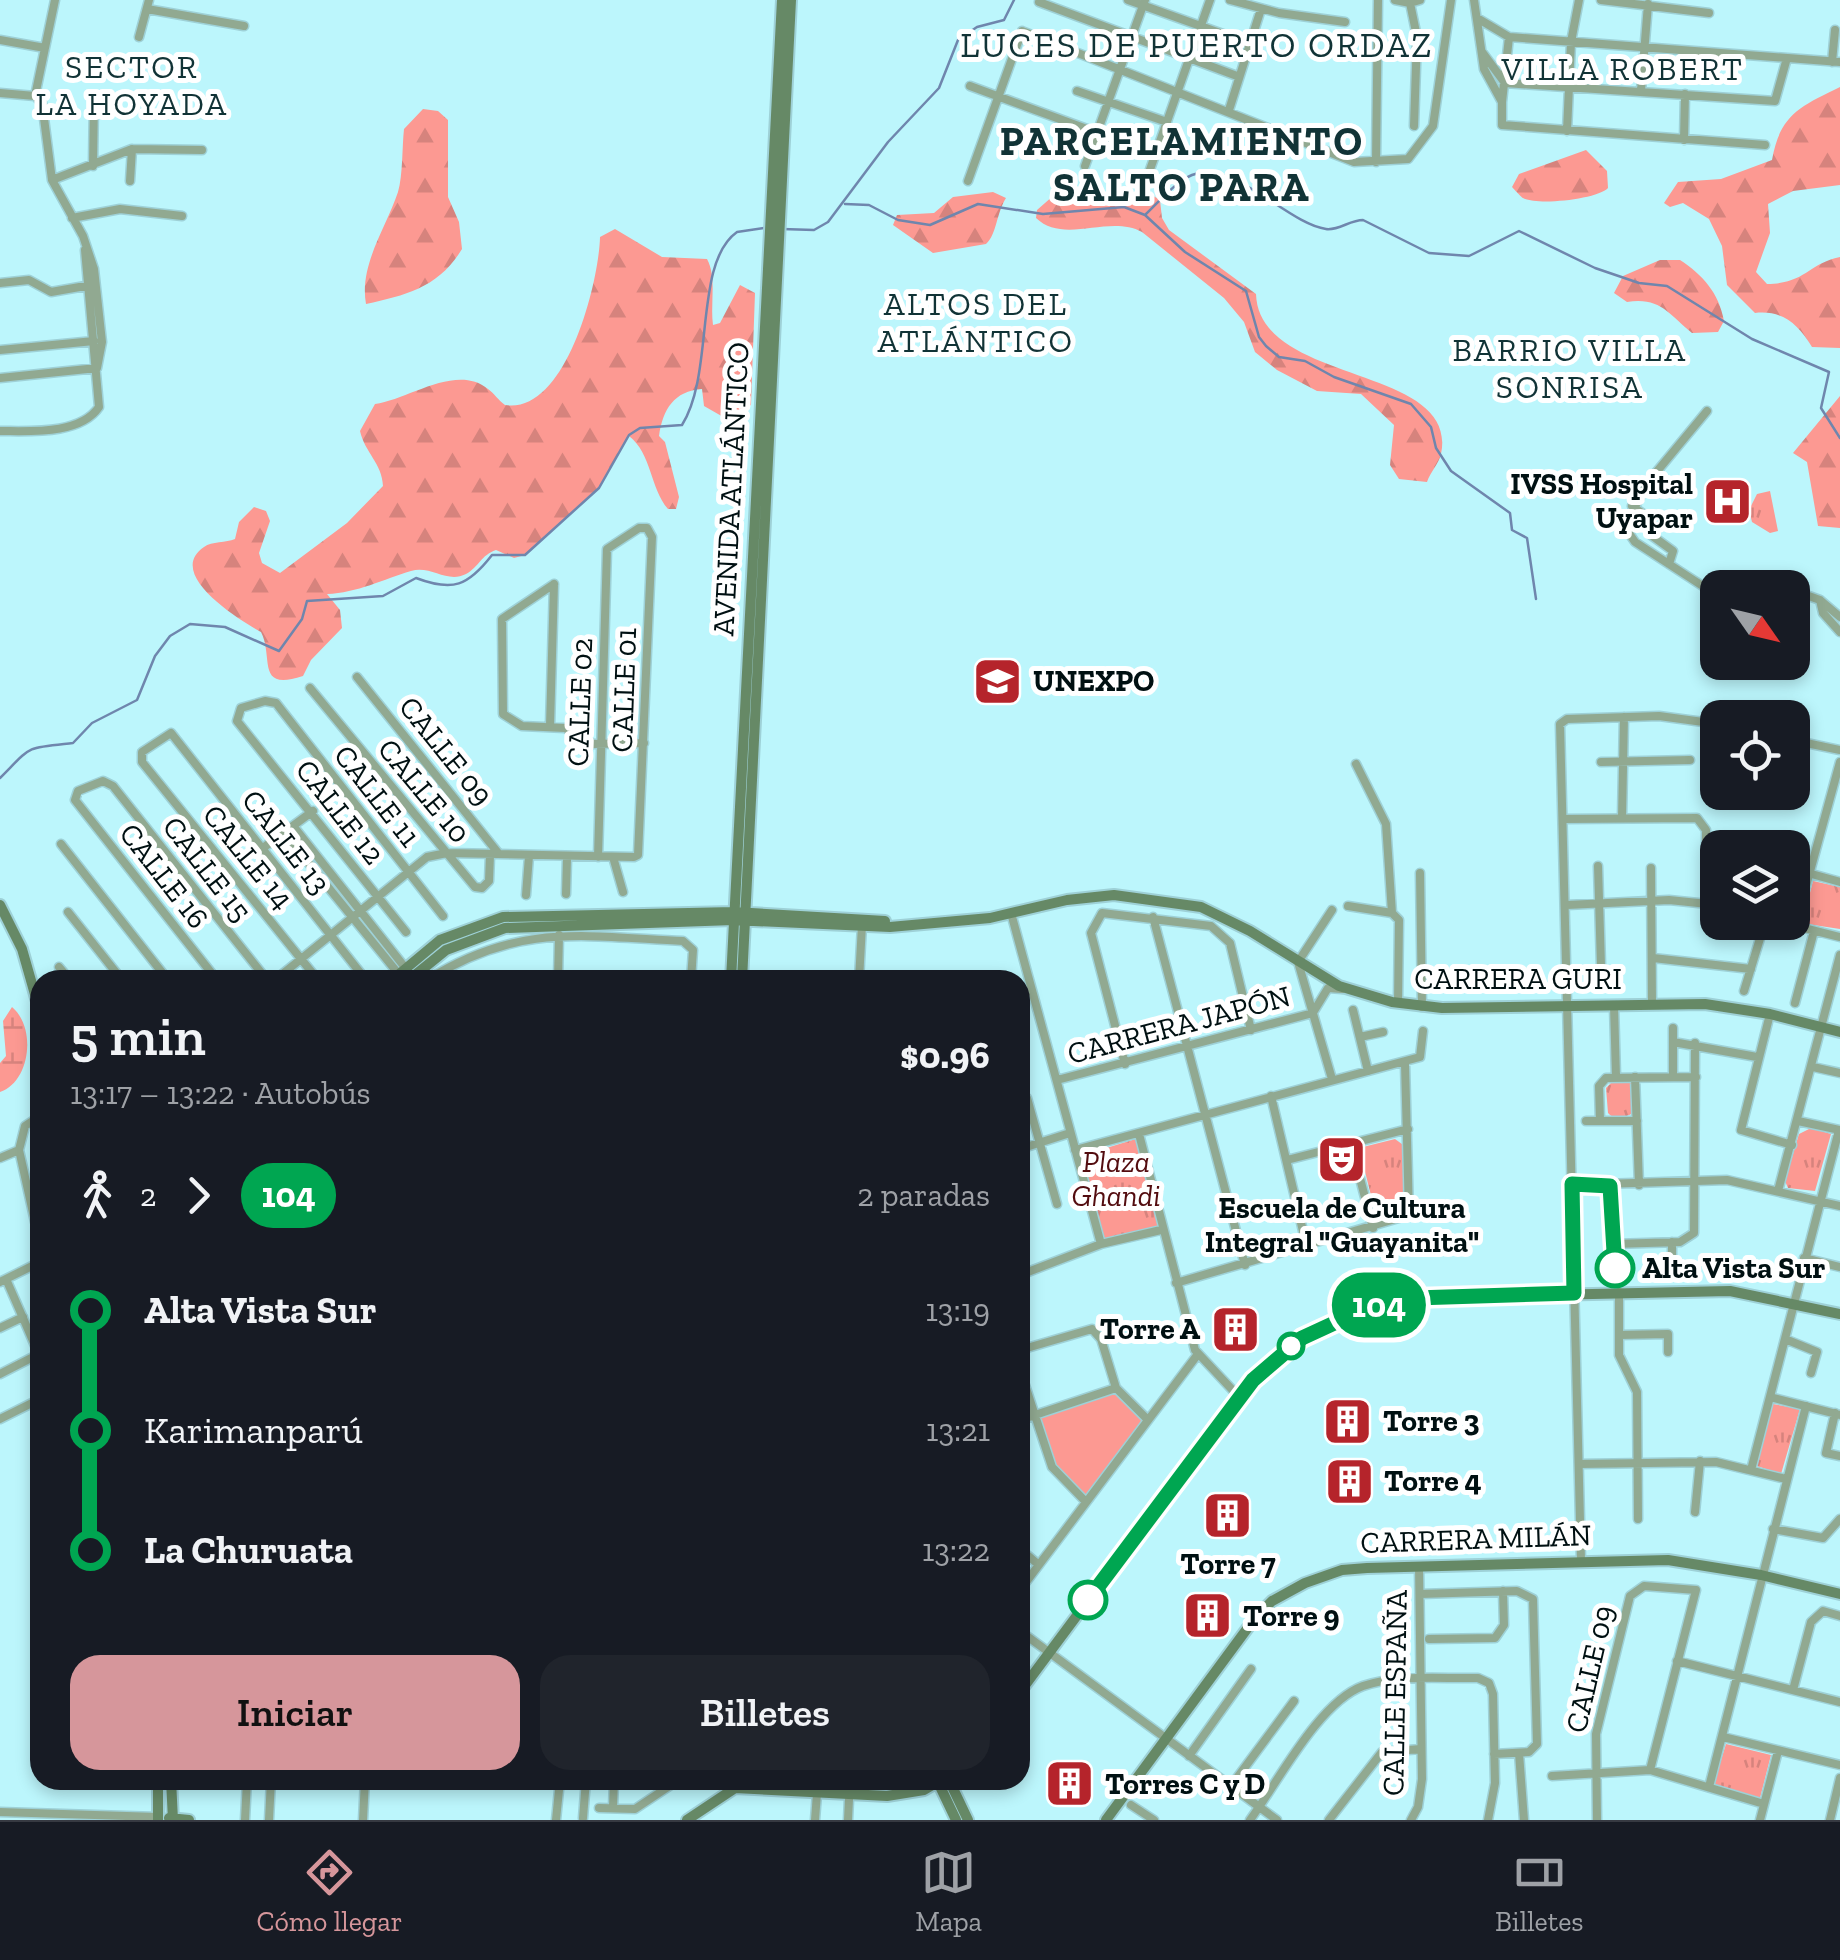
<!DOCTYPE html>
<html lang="es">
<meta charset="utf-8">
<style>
body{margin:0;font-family:"Zilla Slab",serif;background:#20242c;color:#f1f3f6;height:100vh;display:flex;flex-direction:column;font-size:38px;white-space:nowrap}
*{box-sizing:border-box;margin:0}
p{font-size:32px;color:#9ea1a6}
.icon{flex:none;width:55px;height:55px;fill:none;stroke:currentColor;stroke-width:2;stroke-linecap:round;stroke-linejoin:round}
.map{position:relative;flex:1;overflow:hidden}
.sheet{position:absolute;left:30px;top:970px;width:1000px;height:820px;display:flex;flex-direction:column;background:#171b24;border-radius:30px;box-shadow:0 5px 15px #0003}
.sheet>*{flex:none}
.badge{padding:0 20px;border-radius:32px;font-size:35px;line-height:65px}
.needle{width:65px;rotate:124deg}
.tools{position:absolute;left:1700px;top:570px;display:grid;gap:20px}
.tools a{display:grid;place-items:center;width:110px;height:110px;border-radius:20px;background:#171b24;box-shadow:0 5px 15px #0003;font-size:50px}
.map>.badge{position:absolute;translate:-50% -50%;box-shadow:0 0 0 5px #fff}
.legs{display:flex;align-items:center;gap:15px;height:110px;padding:0 40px;font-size:32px}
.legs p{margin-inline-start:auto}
.head{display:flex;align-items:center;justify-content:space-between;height:170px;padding:0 40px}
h1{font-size:55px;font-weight:600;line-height:75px}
.button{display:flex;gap:20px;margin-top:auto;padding:20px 40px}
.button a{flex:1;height:115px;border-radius:30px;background:#d6969b;color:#111;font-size:40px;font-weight:600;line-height:115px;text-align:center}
.button a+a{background:#20242c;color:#f1f3f6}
ul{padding:0 40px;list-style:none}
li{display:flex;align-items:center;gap:35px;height:120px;font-size:38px}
li i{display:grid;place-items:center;width:15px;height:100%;margin:0 12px;background:currentColor}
li i::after{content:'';width:25px;height:25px;margin:-12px;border:8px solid;border-radius:50%;background:#171b24}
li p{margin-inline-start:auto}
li:first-child i{background:linear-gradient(#0000 50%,currentColor 0)}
li:last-child i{background:linear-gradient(currentColor 50%,#0000 0)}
.tabs{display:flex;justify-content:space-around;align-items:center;height:140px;border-top:2px solid #363941;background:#171b24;font-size:28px;color:#9ea1a6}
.tabs a{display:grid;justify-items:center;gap:5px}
.tabs .selected{color:#d6969b}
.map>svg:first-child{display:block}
</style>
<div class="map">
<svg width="1840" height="1820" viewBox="0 0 1840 1820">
<defs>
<pattern id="grass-tufts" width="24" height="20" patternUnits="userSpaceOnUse" patternTransform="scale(2.5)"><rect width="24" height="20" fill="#fc9992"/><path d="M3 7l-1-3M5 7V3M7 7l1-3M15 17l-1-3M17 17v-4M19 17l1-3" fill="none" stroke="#d6837d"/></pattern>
<pattern id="forest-firs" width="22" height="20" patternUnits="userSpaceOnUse" patternTransform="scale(2.5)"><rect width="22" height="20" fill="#fc9992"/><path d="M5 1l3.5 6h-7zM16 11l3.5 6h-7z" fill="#d6837d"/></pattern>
<pattern id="wetland-marsh" width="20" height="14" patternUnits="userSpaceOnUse" patternTransform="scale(2.5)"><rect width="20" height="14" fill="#fc9992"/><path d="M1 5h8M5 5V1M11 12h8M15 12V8" fill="none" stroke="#d6837d"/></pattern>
</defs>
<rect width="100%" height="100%" fill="#bcf6fc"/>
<path fill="url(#grass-tufts)" d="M1770 491 1778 531 1770 533 1752 522 1749 510 1757 494Z
M1813 881 1840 887V929L1807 924 1804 916Z
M1612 1082H1632L1635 1111C1629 1117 1614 1121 1608 1113L1606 1088Z
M1811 1128 1831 1134 1815 1191 1788 1188 1785 1181 1799 1134Z
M1139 1138 1159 1228 1102 1242 1077 1157Z
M1395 1139 1406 1147 1404 1205 1402 1213 1377 1219 1359 1148Z
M1773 1404 1800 1409 1781 1474 1757 1466Z
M1726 1744 1771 1755 1760 1798 1713 1786Z"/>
<path fill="url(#forest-firs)" d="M1840 87V185L1793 191 1768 204 1770 233 1756 272 1767 284C1807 283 1807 264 1840 257V348L1812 347C1798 324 1783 310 1755 313L1727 285 1722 246 1709 219 1683 203 1670 207 1664 203 1678 182 1721 179 1772 160C1780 115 1799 107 1840 87Z
M423 109 438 111 448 120V197L459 222 462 249C439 287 407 295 366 304 359 265 386 228 398 192 403 175 402 147 404 129Z
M1586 150 1607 171 1608 188C1598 199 1538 206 1523 198 1522 198 1512 187 1512 187L1519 174Z
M993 192 1006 198C996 214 997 234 986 244L933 253 893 225 897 215 934 213 953 197Z
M1127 195H1152L1160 200 1162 218 1169 230 1256 294C1259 386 1460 364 1441 454 1439 463 1430 473 1427 482L1399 479 1390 465 1394 425 1361 394 1317 391 1277 370 1255 352 1244 322 1224 298 1142 232C1109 214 1064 245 1036 218L1037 210 1053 196 1105 202Z
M615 229 662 257 707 259C717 277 710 304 713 325L720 323 740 285 755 293 751 405 725 418 704 406 702 389C674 391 663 409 659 436L665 442 679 497 676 509H668C650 488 652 454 629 436L599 488 525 555 514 558 496 550C481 555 479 567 466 574 447 584 431 565 411 571 384 579 357 593 327 594L340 610 342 628 311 660 303 676C255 692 274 657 261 632 241 621 164 574 204 547 212 541 226 543 235 539L239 522 254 507 266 511 270 521 259 553 262 563 280 573 347 523 383 486C382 463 365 453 360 431L375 404C408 400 456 363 488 389 494 393 498 400 505 405 566 415 599 282 600 237Z
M1660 260H1680C1703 275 1719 293 1724 321L1718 332 1692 333C1668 314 1661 297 1627 302L1614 293 1623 276Z
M1840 396V528L1818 526 1807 462 1793 453Z"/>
<path fill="url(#wetland-marsh)" d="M12 1007C37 1028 30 1082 0 1092V1063L6 1056 3 1021Z"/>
<path fill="#fc9992" d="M1116 1389 1147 1420 1086 1501 1060 1477 1036 1416Z"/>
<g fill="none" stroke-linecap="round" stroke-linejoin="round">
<path stroke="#6f86ad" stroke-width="2.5" d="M845 204 869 205 898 220 930 225 978 204 1043 214 1124 207 1145 215 1185 252 1246 291 1259 337 1266 346 1279 357 1305 361 1334 377 1411 404 1431 427 1436 448 1451 471 1510 513 1512 530 1527 538 1536 599
M1145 215C1158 203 1175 182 1192 175 1232 158 1288 224 1326 229 1338 231 1350 220 1363 220L1429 253 1469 256 1519 231 1595 268 1639 283 1667 286 1752 339 1829 372 1821 408 1840 438
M782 229 814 230 828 222 888 142 939 88 958 40 977 27 1004 20 1014 0
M0 778C33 745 24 748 73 743L92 723 137 700 155 656 170 636 190 624 225 627 279 651 302 619 307 601 383 596 416 578C453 592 468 586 492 555H525L599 488 629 435 640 428 682 425C715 373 693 263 737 232L764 228"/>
<defs>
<path id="street" d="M1128 0 1248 43
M1230 0 1279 13 1345 22
M1395 0 1410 3
M1474 0 1484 69 1502 102V125L1765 145
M1601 0 1709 13
M1039 2 1237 76
M147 9 244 26
M1477 18 1509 37 1840 62
M139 37 149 0
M0 40 45 48
M1482 52 1505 83 1775 101 1787 58
M1832 62 1835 30
M970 86 1155 154
M1077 91 1167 122
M1641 91 1648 4
M0 93 35 96
M1502 102 1509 37
M1229 110 1261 9
M1414 126 1417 37 1410 3 1420 0
M1567 131 1571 42 1579 0
M1684 140 1685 94
M1376 162 1378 0
M93 166 94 100
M1085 166 1145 0
M1147 178 1210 0
M52 180 132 149 202 150
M130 181 132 149
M968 181 1022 31 1354 162 1408 159 1433 126 1451 0
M72 218 120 209 182 216
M0 283 29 280 51 292 91 285
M0 350 94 341
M0 378 97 368 102 342 94 269 83 236 52 180 42 103 35 96 55 0
M1707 411 1649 481 1624 526 1635 542 1718 596
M0 431C30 431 80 435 99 407L85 250
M1632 506 1649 518 1651 535 1673 551 1669 564
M554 584 502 619 503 714 522 726 565 728 593 744 644 743
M1792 590 1820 600 1840 617
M1820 600 1823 613 1840 632
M357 677 499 854
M310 688 475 887 482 888 489 881 490 855
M550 726 554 584
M1792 740 1840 750
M1601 762 1690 760
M1356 764 1386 824 1392 913 1399 920 1398 1003
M1622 818 1624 717
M1563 819 1697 818 1706 830V904
M294 827 407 970
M285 834 401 977
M61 844 168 980
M263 848 313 811
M613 857 623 892
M1598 866 1601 966
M1651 868 1652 1004
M1420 873 1422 1007
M1808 873 1840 882
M566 894 567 858
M526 895 529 856
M1567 905 1669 900 1718 905
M1348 906 1392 913
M1332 910 1298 962 1332 1079
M68 912 122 980
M1011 913 1101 1244
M1153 917 1245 1265
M1780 922 1840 937
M1795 926 1840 762
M406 932 237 721 241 708 265 701 276 703 443 916
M1653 958 1751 969
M59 967 70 980
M217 980 75 800 78 791 103 781 113 786 267 980
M275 980 427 857 447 853 634 857 638 855 652 537 647 528H639L607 549 598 857
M318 980 142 762V752L171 733 366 980
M427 980C518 923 581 936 683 941L693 950 691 980
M558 980 559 935
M804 980H820
M859 980 862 925
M1744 991 1765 922
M1795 1003 1814 931
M1614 1005 1616 1077
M1353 1010 1368 1071
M1314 1011 1328 988 1342 989
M1770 1014 1741 1130 1792 1145
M1360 1037 1383 1032
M1673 1042 1757 1057
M1125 1064 1091 933 1102 913 1211 926 1230 943 1251 1030
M1813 1067 1840 1073
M1673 1076V1028
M1635 1077 1639 1185
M1057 1080 1313 1013
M1020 1096 1027 1098 1057 1204
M1271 1096 1307 1248
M1586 1121H1637
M1600 1121 1599 1086 1606 1078 1696 1077
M1798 1121 1840 1130
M1139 1134 1195 1350 1239 1397
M1351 1144 1373 1228
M1020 1149 1070 1133
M19 1150 40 1244
M1075 1150 1420 1057 1423 1031
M0 1158 19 1150 25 1126 40 1116
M1287 1160 1408 1129
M1572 1185 1727 1180 1840 1206
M1610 1186 1615 1268
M1778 1191 1840 955
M1672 1242V1276
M1613 1244 1680 1242 1694 1233 1695 1043
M1804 1258 1840 1267
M1020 1275 1101 1244 1161 1230
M6 1279 40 1357
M0 1282 40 1262
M1176 1283 1409 1215 1405 1064
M1619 1292V1355L1637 1392 1638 1519
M0 1328 23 1317
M1619 1335 1668 1334V1352
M1785 1339 1817 1352 1811 1373
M1020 1350 1092 1329 1101 1339 1116 1388 1148 1420
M1020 1370 1052 1467 1086 1502
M0 1374 39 1354
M1770 1397 1840 1415
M1835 1413 1826 1453 1840 1456
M0 1419 40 1399
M1020 1420 1116 1388
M1579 1464 1716 1462 1786 1479
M1751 1470 1839 1130
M1695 1512 1700 1461
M1773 1529 1823 1538 1840 1519
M1020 1549 1039 1565
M1581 1560 1560 724 1567 719 1659 716 1718 724
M1020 1590 1198 1354
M1420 1594 1517 1591 1533 1599 1537 1744 1529 1752 1494 1754
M1020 1631 1277 1820
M1429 1639 1495 1638 1504 1625 1503 1591
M1677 1661 1840 1702
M1793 1690 1811 1622 1823 1611 1840 1616
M1723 1737 1840 1765
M1519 1753 1524 1820
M1189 1756 1251 1669
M1552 1776 1650 1770 1764 1804
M1231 1786 1294 1701
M1709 1787 1806 1406
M1131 1805 1154 1820
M599 1808 635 1809 677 1781
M613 1808 614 1780
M0 1812 158 1817
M583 1818 586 1780
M245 1820 247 1780
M269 1820 271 1780
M363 1820 365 1780
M556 1820 560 1780
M815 1820 818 1780
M848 1820 849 1799
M1250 1820C1278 1782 1319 1702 1363 1686 1398 1674 1442 1679 1478 1678L1489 1683 1493 1694 1495 1783 1488 1820
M1329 1820 1382 1752 1421 1749
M1411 1820 1418 1807 1422 1779 1419 1566
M1597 1820 1596 1734 1630 1596 1644 1586 1696 1590 1650 1770
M1760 1820 1778 1751
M1830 1820 1840 1778"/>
<path id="secondary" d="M0 905 22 949 40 1012
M392 980 440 940 503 917 734 912 885 921
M409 980 446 950 505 928 733 920 890 927 990 918 1067 900 1114 895 1201 907 1250 931 1339 986 1392 1002 1442 1008 1705 1004 1770 1014 1840 1032
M731 980 782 0
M742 980 791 0
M1020 1692 1253 1379 1302 1338 1330 1322 1415 1298 1730 1291 1840 1314
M158 1780V1820
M171 1780 173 1820
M937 1780 956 1820
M949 1780 968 1820
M169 1818 189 1820
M687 1820 735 1788 887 1796 924 1790 941 1780
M1106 1820 1255 1618 1272 1601 1305 1583 1342 1570 1367 1568 1668 1560 1761 1575 1840 1594"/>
</defs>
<use href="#street" stroke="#9ed1d7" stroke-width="11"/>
<use href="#secondary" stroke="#9ed1d7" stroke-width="14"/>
<use href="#street" stroke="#91a991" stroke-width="8"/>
<use href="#secondary" stroke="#668966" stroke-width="10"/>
</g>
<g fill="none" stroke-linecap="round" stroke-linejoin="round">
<defs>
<path id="line-1" d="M1088 1600 1253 1380 1302 1338 1354 1314 1415 1298 1574 1293 1572 1184 1610 1186 1615 1268"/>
</defs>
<use href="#line-1" stroke="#fff" stroke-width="22"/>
<use href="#line-1" stroke="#00a651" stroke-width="15"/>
</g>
<defs>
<symbol id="hospital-square" viewBox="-11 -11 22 22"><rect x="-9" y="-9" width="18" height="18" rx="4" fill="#b5242b" stroke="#fff"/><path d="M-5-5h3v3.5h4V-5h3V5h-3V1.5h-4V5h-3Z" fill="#fff"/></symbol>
<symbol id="university-square" viewBox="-11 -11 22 22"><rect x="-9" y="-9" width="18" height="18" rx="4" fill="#b5242b" stroke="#fff"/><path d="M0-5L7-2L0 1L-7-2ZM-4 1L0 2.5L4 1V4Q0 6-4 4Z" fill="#fff"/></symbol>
<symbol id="theatre-square" viewBox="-11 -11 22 22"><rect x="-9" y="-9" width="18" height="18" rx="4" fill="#b5242b" stroke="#fff"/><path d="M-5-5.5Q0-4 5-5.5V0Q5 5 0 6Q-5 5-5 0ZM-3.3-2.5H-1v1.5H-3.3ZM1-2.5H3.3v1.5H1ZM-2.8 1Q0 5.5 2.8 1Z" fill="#fff"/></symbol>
<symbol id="building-square" viewBox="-11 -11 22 22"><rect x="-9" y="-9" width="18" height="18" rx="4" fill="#b5242b" stroke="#fff"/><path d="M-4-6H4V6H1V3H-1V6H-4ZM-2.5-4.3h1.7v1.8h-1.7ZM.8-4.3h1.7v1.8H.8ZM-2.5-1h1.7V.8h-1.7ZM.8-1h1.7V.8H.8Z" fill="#fff"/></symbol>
</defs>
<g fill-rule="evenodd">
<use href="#hospital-square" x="1700" y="474" width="55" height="55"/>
<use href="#university-square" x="970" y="654" width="55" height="55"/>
<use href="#theatre-square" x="1314" y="1132" width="55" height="55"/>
<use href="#building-square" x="1208" y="1302" width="55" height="55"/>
<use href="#building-square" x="1320" y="1394" width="55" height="55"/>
<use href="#building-square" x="1322" y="1454" width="55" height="55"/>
<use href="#building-square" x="1200" y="1488" width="55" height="55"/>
<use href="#building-square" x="1180" y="1588" width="55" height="55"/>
<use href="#building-square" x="1042" y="1756" width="55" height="55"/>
</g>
<g fill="#fff" stroke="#00a651" stroke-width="5">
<circle cx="1615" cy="1268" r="18"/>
<circle cx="1291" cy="1346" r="12"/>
<circle cx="1088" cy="1600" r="18"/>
</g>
<g text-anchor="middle" stroke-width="10" stroke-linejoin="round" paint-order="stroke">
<g font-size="30" font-weight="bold" fill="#001012" stroke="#fff" text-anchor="start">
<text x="1693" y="494" text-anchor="end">IVSS Hospital<tspan x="1693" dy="34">Uyapar</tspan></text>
<text x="1033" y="691">UNEXPO</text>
<text x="1342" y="1218" text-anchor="middle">Escuela de Cultura<tspan x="1342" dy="34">Integral "Guayanita"</tspan></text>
<text x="1200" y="1339" text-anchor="end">Torre A</text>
<text x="1383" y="1431">Torre 3</text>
<text x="1384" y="1491">Torre 4</text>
<text x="1228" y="1574" text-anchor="middle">Torre 7</text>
<text x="1243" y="1626">Torre 9</text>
<text x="1105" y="1794">Torres C y D</text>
</g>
<g font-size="30" fill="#001012" stroke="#fff">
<text transform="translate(731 489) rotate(-87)" y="10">AVENIDA ATLÁNTICO</text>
<text transform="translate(624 690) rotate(-88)" y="10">CALLE 01</text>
<text transform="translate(580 702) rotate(-88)" y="10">CALLE 02</text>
<text transform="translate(446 751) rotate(51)" y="10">CALLE 09</text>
<text transform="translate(424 791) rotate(50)" y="10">CALLE 10</text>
<text transform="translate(377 796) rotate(52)" y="10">CALLE 11</text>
<text transform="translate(340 812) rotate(52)" y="10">CALLE 12</text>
<text transform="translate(286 842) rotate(52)" y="10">CALLE 13</text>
<text transform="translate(248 857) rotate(51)" y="10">CALLE 14</text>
<text transform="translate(207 869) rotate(52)" y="10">CALLE 15</text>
<text transform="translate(164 876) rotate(52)" y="10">CALLE 16</text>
<text x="1518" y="989">CARRERA GURI</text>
<text transform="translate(1179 1025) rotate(-15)" y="10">CARRERA JAPÓN</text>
<text transform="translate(1476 1539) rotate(-2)" y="10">CARRERA MILÁN</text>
<text transform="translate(1590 1669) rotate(-77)" y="10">CALLE 09</text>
<text transform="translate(1395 1693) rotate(-89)" y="10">CALLE ESPAÑA</text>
</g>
<g font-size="30" font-style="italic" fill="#530c0f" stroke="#fff">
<text x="1116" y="1172">Plaza<tspan x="1116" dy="34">Ghandi</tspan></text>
</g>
<g font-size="30" font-weight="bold" fill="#001012" stroke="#fff" text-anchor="start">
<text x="1642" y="1278">Alta Vista Sur</text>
</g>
<g font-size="32" letter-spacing="2.5" fill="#113336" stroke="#fff">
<text x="132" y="78">SECTOR<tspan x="132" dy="37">LA HOYADA</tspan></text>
<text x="1623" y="80">VILLA ROBERT</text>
<text x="976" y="315">ALTOS DEL<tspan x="976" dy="37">ATLÁNTICO</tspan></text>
<text x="1570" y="361">BARRIO VILLA<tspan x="1570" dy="37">SONRISA</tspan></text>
</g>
<g font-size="35" letter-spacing="2.5" fill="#113336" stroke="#fff">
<text x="1197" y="57">LUCES DE PUERTO ORDAZ</text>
</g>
<g font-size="40" font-weight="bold" letter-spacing="2.5" fill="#113336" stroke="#fff">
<text x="1182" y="155">PARCELAMIENTO<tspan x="1182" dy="46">SALTO PARA</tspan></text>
</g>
</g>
</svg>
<div class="tools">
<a><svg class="needle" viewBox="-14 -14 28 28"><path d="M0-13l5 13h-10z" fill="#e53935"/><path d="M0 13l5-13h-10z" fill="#9ea1a6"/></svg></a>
<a><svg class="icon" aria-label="locate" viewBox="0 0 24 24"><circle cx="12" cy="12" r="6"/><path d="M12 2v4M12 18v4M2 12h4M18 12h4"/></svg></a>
<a><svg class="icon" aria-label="layers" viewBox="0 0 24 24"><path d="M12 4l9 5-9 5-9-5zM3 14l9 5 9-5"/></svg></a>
</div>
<b class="badge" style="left:1379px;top:1305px;background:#00a651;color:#fff">104</b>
<section class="sheet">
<div class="head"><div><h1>5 min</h1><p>13:17 – 13:22 · Autobús</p></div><b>$0.96</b></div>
<div class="legs"><svg class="icon" aria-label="walk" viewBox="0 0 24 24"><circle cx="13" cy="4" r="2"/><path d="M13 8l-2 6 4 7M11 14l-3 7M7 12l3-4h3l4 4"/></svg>2<svg class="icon" aria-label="forward" viewBox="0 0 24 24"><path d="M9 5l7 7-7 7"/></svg><b class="badge" style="background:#00a651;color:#fff">104</b><p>2 paradas</p></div>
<ul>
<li><i style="color:#00a651"></i><b>Alta Vista Sur</b><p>13:19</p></li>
<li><i style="color:#00a651"></i><span>Karimanparú</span><p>13:21</p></li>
<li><i style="color:#00a651"></i><b>La Churuata</b><p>13:22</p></li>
</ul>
<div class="button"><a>Iniciar</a><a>Billetes</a></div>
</section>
</div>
<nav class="tabs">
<a class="selected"><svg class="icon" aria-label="directions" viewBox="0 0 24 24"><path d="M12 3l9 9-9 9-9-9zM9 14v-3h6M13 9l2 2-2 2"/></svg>Cómo llegar</a>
<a><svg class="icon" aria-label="map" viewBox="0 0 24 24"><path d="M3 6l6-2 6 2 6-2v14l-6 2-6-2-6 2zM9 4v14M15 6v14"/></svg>Mapa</a>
<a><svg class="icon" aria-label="tickets" viewBox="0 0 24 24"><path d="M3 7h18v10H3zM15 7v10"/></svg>Billetes</a>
</nav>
